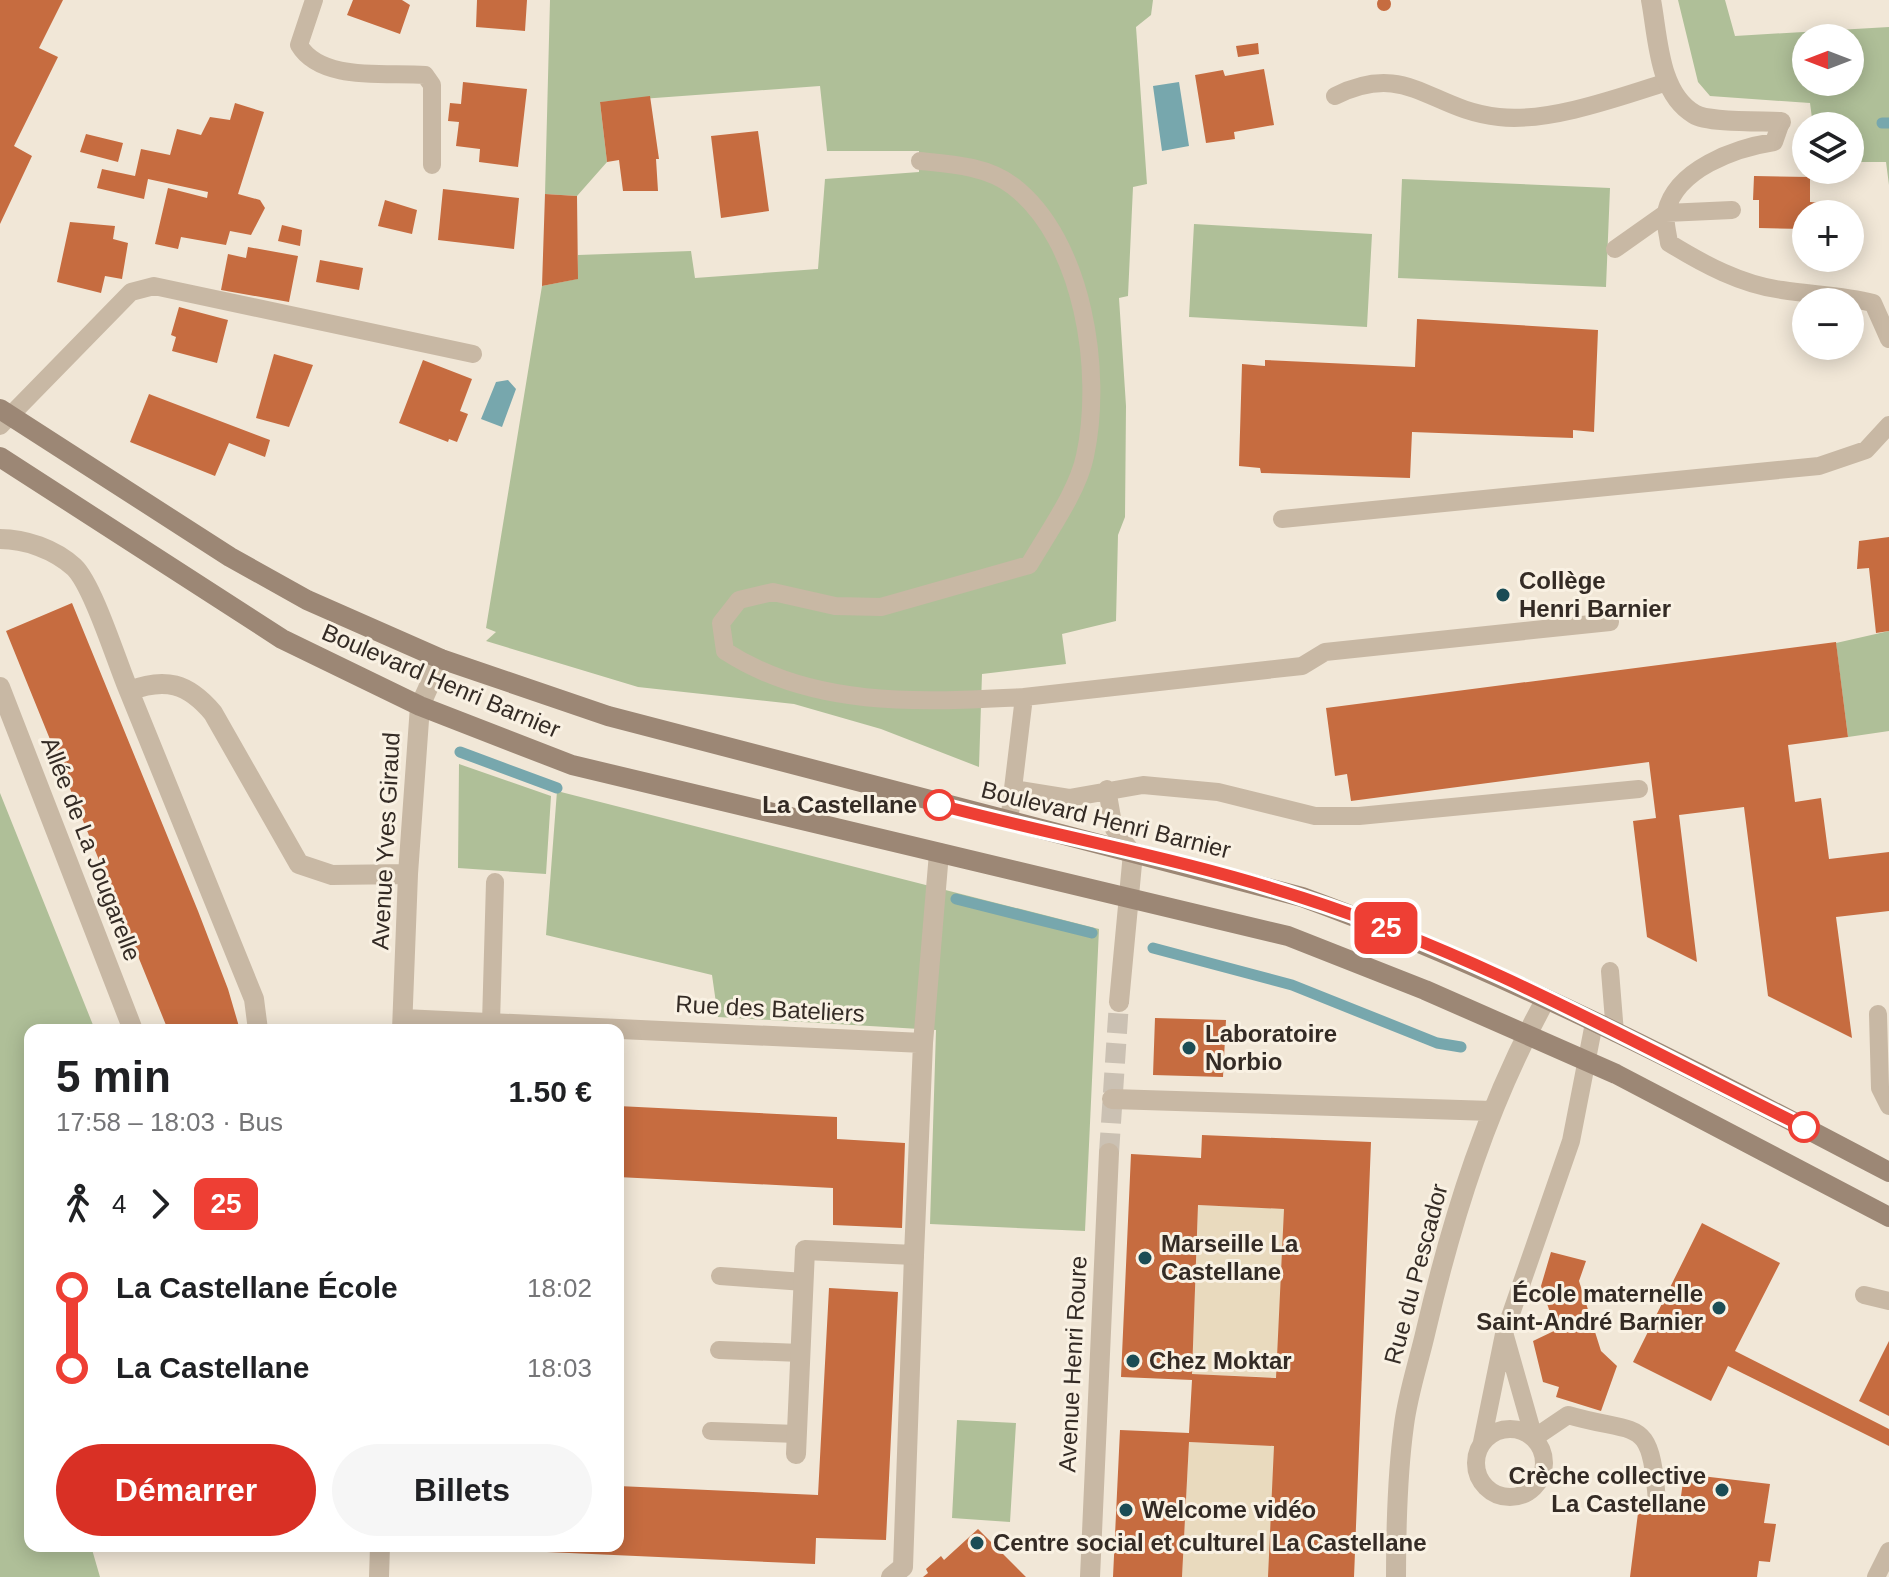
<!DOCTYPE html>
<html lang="fr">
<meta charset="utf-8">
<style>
body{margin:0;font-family:Helvetica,sans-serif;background:#f6f6f6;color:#202124;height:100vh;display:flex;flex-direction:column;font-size:30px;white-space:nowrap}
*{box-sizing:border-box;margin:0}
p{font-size:26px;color:#757577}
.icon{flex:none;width:44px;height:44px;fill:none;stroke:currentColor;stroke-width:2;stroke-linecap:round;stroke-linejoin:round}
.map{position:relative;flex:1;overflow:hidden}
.drawer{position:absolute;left:24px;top:1024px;width:600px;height:528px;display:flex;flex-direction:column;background:#fff;border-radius:16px;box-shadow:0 4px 20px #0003}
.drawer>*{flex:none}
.badge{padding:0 16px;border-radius:12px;font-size:28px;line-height:52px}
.needle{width:52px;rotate:270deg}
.controls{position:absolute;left:1792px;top:24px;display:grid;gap:16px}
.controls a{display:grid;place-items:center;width:72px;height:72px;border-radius:50%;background:#fff;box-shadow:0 4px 20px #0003;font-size:40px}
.map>.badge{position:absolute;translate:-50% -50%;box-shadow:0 0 0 4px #fff}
.legs{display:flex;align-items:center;gap:12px;height:88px;padding:0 32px;font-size:26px}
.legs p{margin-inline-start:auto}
.overview{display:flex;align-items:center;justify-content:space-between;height:136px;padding:0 32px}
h1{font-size:44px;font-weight:600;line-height:60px}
.cta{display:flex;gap:16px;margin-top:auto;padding:16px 32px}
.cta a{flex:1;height:92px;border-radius:48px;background:#d93025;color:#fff;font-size:32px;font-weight:600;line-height:92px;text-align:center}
.cta a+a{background:#f6f6f6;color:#202124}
ul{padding:0 32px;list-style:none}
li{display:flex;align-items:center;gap:28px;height:80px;font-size:30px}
li i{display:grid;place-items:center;width:12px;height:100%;margin:0 10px;background:currentColor}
li i::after{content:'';width:20px;height:20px;margin:-10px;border:6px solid;border-radius:50%;background:#fff}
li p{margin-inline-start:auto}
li:first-child i{background:linear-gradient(#0000 50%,currentColor 0)}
li:last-child i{background:linear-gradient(currentColor 50%,#0000 0)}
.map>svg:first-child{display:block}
</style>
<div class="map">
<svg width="1889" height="1577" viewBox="0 0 1889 1577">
<rect width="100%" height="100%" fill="#f1e7d7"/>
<path fill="#afbf98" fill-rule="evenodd" d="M550 0H1153L1151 15 1136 27 1147 184 1133 187 1128 296 1119 298 1126 406 1125 517 1118 535 1116 621 1062 634 1066 664 982 674 979 767 881 729 794 704 638 687 486 641 496 632 486 628 542 286 577 279 578 255 691 251 695 278 818 269 825 179 919 172V151H827L820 86 600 102 607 162 577 196 545 194Z
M1678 0H1725L1735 36 1889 27V185L1886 162H1850V126H1813L1810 103 1710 96 1698 82ZM1806 38H1850V82H1806Z
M1402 179 1610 188 1606 287 1398 278Z
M1194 224 1372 234 1367 327 1189 317Z
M1889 631V731L1848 737 1836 643Z
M459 764 551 796 546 874 458 868Z
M557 791 1099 929 1085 1231 930 1224 936 1030 718 1017 712 975 546 935Z
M0 793 95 1030H30V1546H91L100 1577H0Z
M957 1420 1016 1423 1010 1522 952 1518Z"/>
<path fill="#e9dabe" d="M1198 1205 1368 1212 1362 1381 1192 1374Z
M1189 1442 1358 1450 1354 1577H1182Z"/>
<path fill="#77a7ad" d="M1179 82 1189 146 1162 151 1153 86Z
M508 380 516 389 502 427 481 419 496 382Z"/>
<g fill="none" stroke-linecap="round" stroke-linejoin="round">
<path stroke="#77a7ad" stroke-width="11" d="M1882 123H1889
M460 752 557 788
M956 899 1092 933
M1153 948 1292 985 1437 1043 1461 1047"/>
</g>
<path fill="#c66c40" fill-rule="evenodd" d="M1377 4a7 7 0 1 1 14 0a7 7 0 1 1-14 0Z
M0 0H63L39 48 58 57 14 146 32 156 0 224Z
M353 0H402L410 5 400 34 347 15Z
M477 0H527L525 31 476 27Z
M1258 43 1259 54 1238 57 1236 46Z
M1264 69 1274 125 1234 132 1235 139 1206 143 1195 75 1223 70 1225 76Z
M463 82 527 89 518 167 479 162 480 149 456 146 459 122 448 121 450 103 461 104Z
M650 96 659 159H656L658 191H623L619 160 607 162 600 102Z
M235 103 264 112 238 194 260 200 265 208 251 235 230 231 226 245 181 237 178 249 155 244 168 188 207 198 208 192 148 179 144 199 97 188 102 169 135 176 141 149 170 155 177 129 201 135 210 117 230 120Z
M758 131 769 211 721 218 711 136Z
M86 134 123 143 118 162 80 152Z
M1754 176 1810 177V202L1823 203V214H1806V229L1759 228V200H1753Z
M443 189 519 198 514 249 438 240Z
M545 194 577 196 578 279 542 286Z
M385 200 417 210 412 234 378 226Z
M70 222 115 226 113 239 128 243 122 279 105 276 101 293 57 282Z
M282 225 302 230 300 246 278 241Z
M248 247 298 256 289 302 221 290 228 254 246 258Z
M320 260 363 268 359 290 316 282Z
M179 307 228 320 217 363 172 351 176 337 171 335Z
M1417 319 1598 330 1594 432 1573 430V438L1412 432 1410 478 1261 473 1260 468 1239 466 1242 364 1265 366V360L1415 367Z
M274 354 313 365 289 427 256 418Z
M423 360 472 379 460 411 468 414 457 442 449 439 448 442 399 423Z
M149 394 270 440 265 457 229 443 215 476 130 442Z
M1889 537V631L1876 633 1869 568 1857 569 1859 541Z
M72 603 198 911 228 989 240 1030H168L6 631Z
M1836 642 1848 737 1788 745 1795 802 1821 798 1829 859 1889 852V911L1836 917 1852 1038 1768 996 1744 807 1679 815 1697 962 1647 937 1633 821 1656 818 1649 762 1351 801 1347 774 1335 776 1326 708Z
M1155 1018 1226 1020 1223 1077 1153 1075Z
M618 1106 837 1117V1139L905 1143 902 1228 833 1225V1188L618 1177Z
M1202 1135 1371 1142 1354 1577H1268L1274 1446 1189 1442 1182 1577H1113L1120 1430 1189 1433 1192 1380 1121 1377 1131 1154 1201 1158ZM1198 1205 1284 1209 1276 1378 1192 1374Z
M1702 1223 1780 1263 1735 1351 1889 1429V1446L1728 1366 1711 1401 1633 1362Z
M1551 1252 1586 1261 1579 1281 1601 1351 1617 1366 1601 1411 1556 1397 1559 1387 1543 1382 1533 1341 1556 1330 1541 1286Z
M829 1288 898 1292 886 1540 816 1538 815 1564 479 1549V1546H618V1486L818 1495Z
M1889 1341V1416L1859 1401Z
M1684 1474 1770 1484 1764 1523 1776 1524 1770 1562 1759 1561 1757 1577H1630L1639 1505 1679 1511Z
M978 1529 1026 1577H923L928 1573 926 1569 941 1556 944 1560Z"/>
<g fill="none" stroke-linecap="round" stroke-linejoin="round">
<path stroke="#cbc1b3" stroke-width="20" stroke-dasharray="20 10" stroke-linecap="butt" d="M1109 1153 1119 1002"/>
<path stroke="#c8b8a4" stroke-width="18" d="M314 0 299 45C321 82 386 72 425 75L432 85V165
M1335 96C1408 60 1430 110 1499 117 1548 123 1620 97 1667 82
M1781 122 1774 142C1735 148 1676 169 1666 212 1664 221 1668 234 1669 243 1703 264 1742 285 1782 290 1814 295 1842 295 1873 303L1889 339
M920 161C951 164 987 166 1013 186 1084 241 1103 372 1085 456 1078 491 1047 534 1029 565L881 607 835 606 773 592 739 600 721 623 725 651C814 709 922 702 1024 697L1009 822
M1615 249 1666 213 1732 210
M0 426 131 292 154 286 473 354
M1282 519 1819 466 1866 450 1889 425
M1024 697 1302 666 1325 652 1610 622
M1014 789 1069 798 1143 785 1218 792 1315 816H1359L1639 789
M1107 789 1114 829 1133 853
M1610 971 1615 1033
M1878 1014 1880 1088 1889 1106
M491 1023 495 882
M720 1276 804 1282
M1864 1295 1889 1301
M1505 1336 1534 1438 1568 1415C1640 1436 1650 1414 1657 1501
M719 1350 801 1353
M1476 1463a34 34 0 1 1 68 0a34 34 0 1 1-68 0Z
M711 1431 797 1434
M1482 1442 1504 1334 1571 1141 1594 1023
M1876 1577 1889 1551"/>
<path stroke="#c8b8a4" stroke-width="20" d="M891 1577 903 1567 914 1255"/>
<path stroke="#c8b8a4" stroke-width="20" d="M1651 0C1658 36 1658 93 1694 114 1708 123 1762 121 1781 122
M0 539C25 539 54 549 74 567 93 585 117 663 129 691 165 677 188 683 213 713L299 864 332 875 408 874
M0 687 133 1030
M129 691 254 999 258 1030
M1119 1002 1133 853
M403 1019 923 1043 914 1255 805 1250 796 1454
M402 1030 408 874 420 706 441 659
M923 1043 939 853
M1112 1099 1492 1111
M379 1577 380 1546
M1090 1577 1109 1153
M1396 1577C1396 1526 1397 1476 1404 1425 1408 1393 1419 1361 1426 1330 1453 1215 1488 1103 1546 999"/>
<path stroke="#9c8775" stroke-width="20" d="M0 409 230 557 307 600 441 659 608 716 1302 897C1505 971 1698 1071 1889 1172
M0 457 282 639 420 706 572 765 1288 936 1425 990 1616 1074 1889 1217"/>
</g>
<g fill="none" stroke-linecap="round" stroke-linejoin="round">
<defs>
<path id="line-1" d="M939 805C1060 837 1184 859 1303 898 1478 954 1640 1046 1804 1127"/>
</defs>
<use href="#line-1" stroke="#fff" stroke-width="18"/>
<use href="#line-1" stroke="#ee3f34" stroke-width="12"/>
</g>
<g fill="#1b4c55" stroke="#f9f1e3" stroke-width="3">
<circle cx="1503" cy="595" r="8"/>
<circle cx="1189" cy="1048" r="8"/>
<circle cx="1145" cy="1258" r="8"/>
<circle cx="1719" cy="1308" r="8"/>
<circle cx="1133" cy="1361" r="8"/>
<circle cx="1722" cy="1490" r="8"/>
<circle cx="1126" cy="1510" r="8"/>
<circle cx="977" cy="1543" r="8"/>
</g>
<g fill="#fff" stroke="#ee3f34" stroke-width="4">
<circle cx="939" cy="805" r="14"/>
<circle cx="1804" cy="1127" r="14"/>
</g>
<g text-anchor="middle" stroke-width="6" stroke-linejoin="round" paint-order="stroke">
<g font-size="24" font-weight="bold" fill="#342b25" stroke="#f9f1e3" text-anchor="start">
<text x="1519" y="589">Collège<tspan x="1519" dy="28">Henri Barnier</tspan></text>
<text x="1205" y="1042">Laboratoire<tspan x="1205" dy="28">Norbio</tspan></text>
<text x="1161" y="1252">Marseille La<tspan x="1161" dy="28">Castellane</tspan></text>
<text x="1703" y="1302" text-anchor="end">École maternelle<tspan x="1703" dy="28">Saint-André Barnier</tspan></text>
<text x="1149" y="1369">Chez Moktar</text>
<text x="1706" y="1484" text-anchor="end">Crèche collective<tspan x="1706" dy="28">La Castellane</tspan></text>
<text x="1142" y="1518">Welcome vidéo</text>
<text x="993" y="1551">Centre social et culturel La Castellane</text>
</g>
<g font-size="24" fill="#342b25" stroke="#f9f1e3">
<text transform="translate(441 681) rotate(23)" y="8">Boulevard Henri Barnier</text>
<text transform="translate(1106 820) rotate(14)" y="8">Boulevard Henri Barnier</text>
<text transform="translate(386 841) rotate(-87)" y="8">Avenue Yves Giraud</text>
<text transform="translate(91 849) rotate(69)" y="8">Allée de La Jougarelle</text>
<text transform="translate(770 1009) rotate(3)" y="8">Rue des Bateliers</text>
<text transform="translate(1416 1274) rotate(-75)" y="8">Rue du Pescador</text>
<text transform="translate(1073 1364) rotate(-87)" y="8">Avenue Henri Roure</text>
</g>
<g font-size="24" font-weight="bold" fill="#342b25" stroke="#f9f1e3" text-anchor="end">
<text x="917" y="813">La Castellane</text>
</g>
</g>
</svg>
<div class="controls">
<a><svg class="needle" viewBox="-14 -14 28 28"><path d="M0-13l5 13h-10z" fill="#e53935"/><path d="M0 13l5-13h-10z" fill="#757577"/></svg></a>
<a><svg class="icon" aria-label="layers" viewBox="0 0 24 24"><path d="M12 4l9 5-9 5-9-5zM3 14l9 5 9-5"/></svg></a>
<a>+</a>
<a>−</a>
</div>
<b class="badge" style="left:1386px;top:928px;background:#ee3f34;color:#fff">25</b>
<section class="drawer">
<div class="overview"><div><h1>5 min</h1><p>17:58 – 18:03 · Bus</p></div><b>1.50 €</b></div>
<div class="legs"><svg class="icon" aria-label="walk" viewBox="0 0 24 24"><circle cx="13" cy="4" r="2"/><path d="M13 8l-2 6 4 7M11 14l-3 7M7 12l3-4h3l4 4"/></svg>4<svg class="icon" aria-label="forward" viewBox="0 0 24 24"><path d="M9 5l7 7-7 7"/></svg><b class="badge" style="background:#ee3f34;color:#fff">25</b></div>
<ul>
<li><i style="color:#ee3f34"></i><b>La Castellane École</b><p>18:02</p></li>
<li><i style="color:#ee3f34"></i><b>La Castellane</b><p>18:03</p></li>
</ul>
<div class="cta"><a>Démarrer</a><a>Billets</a></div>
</section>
</div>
